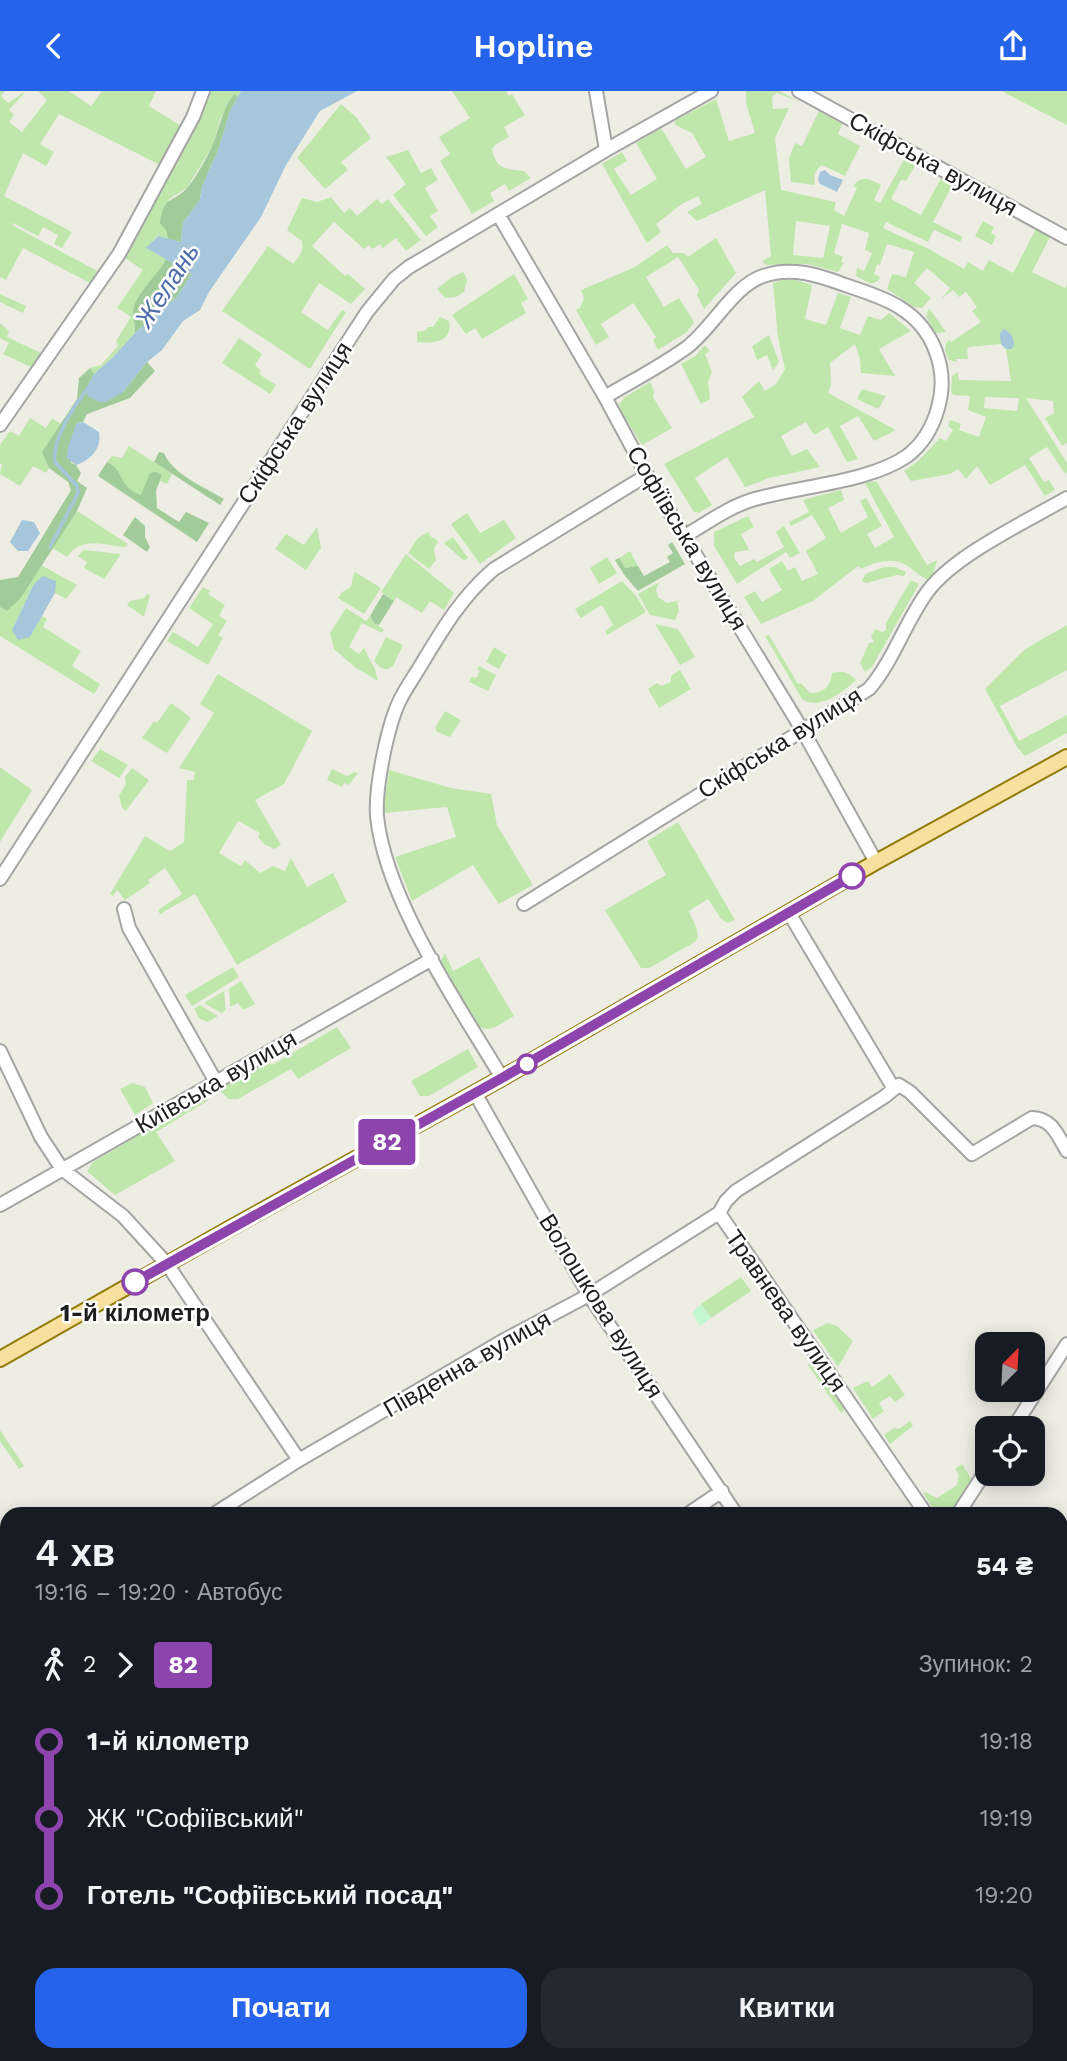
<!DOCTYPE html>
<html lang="uk">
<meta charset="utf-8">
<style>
body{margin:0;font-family:"Work Sans",sans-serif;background:#242831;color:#f1f3f6;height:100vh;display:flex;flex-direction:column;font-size:26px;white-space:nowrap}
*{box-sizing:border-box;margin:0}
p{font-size:23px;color:#9ea1a6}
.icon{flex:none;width:38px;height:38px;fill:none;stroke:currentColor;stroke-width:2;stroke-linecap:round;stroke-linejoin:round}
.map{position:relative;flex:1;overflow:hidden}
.details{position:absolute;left:0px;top:1416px;width:1068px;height:555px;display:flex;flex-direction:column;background:#171b24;border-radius:21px 21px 0 0;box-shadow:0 4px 18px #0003}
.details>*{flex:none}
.badge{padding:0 14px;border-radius:5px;font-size:24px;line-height:46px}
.needle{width:46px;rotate:24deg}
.buttons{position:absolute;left:975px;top:1241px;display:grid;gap:14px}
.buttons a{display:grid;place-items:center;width:70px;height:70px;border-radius:14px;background:#171b24;box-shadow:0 4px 18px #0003;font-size:35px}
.map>.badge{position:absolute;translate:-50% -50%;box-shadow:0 0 0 4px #fff}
.legs{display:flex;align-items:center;gap:10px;height:77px;padding:0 35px;font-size:23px}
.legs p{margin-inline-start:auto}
.head{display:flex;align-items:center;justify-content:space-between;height:119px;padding:0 35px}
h1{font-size:38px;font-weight:600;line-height:52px}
.cta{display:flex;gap:14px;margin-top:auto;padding:14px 35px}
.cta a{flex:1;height:80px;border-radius:21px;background:#2563eb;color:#fff;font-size:28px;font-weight:600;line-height:80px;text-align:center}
.cta a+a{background:#242831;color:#f1f3f6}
ul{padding:0 35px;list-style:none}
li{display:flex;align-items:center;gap:24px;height:77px;font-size:26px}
li i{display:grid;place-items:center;width:10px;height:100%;margin:0 9px;background:currentColor}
li i::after{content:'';width:18px;height:18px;margin:-9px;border:5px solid;border-radius:50%;background:#171b24}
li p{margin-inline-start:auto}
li:first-child i{background:linear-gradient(#0000 50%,currentColor 0)}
li:last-child i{background:linear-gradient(currentColor 50%,#0000 0)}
header{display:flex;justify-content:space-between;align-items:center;height:91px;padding:0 35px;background:#2563eb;color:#fff;font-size:32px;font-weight:600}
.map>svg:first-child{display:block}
</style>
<header><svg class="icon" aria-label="back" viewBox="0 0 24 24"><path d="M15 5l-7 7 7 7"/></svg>Hopline<svg class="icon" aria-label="share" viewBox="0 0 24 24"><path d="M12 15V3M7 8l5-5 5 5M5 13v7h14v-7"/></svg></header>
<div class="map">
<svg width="1067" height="1970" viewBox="0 0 1067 1970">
<rect width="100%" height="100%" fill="#eeede4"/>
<path fill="#bfe7ac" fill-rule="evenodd" d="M0 0H5L1 5 8 12 26 0 9 19 14 24 9 31 22 41 47 9 38 0H69L91 15 102 0H156L149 15 181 35 160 74 59 23 40 53 54 61 46 75 23 62 4 105 72 141 62 157 54 153 58 144 43 136 38 145 13 132 12 134 99 181 90 192 23 157 6 189 0 186Z
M207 0H241L238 6 234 4 220 28 213 54 187 97 169 108 166 139 168 148 157 145 147 157 166 168C158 183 134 205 133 220 133 227 135 234 135 242L113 266 94 283 90 277 101 274 118 255 116 250 131 226 117 217 143 179 122 165Z
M452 0H506L509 5 512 3 525 24 504 36 509 46 496 53 492 58C496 79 507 78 524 80L531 87 509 100 505 93 490 102 494 110 472 123 440 70 450 63 439 46 470 27Z
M746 0H779L800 11 777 2 772 6 773 18 789 17 775 47 781 99 836 111 834 119 844 125 857 97 853 95C862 83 870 88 881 94L874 109 880 112 905 67 916 73 906 90 901 89 891 108 921 124 941 87 953 93 933 131 963 146 960 151 934 139 928 151 886 131 883 137 929 158 964 178 968 171 983 180 989 169 1013 182 1036 138 1050 146 1032 181 1065 197 1067 194V352L1062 355 1045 327 1054 322 1053 310 1026 307 1067 372V383L1063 380 1047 356 1029 367 1044 391 1049 389 1055 399 1045 405 1025 374 990 394 977 375 966 388 958 378 950 383 911 390 904 380 917 371 940 347 946 350 953 339 948 335 950 329 961 333 959 339 979 346 986 326 968 319 970 305 953 304 951 300 952 285 958 281 959 289 1011 290 1006 258 1001 253 969 256 967 259 968 268H956L957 271 949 269C946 261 942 256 949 249L951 251 981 231 972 220 977 216 966 201 959 206 953 199 941 208 950 197 927 177 914 192 931 207 922 217 914 216 887 198 892 183 906 186 914 161 887 153 880 174 877 173 874 183 880 186 878 190 871 193 856 185 857 177 864 180 872 162 865 159 869 142 842 133 834 162 843 166 841 171 844 172 838 181 808 173 766 174 762 170 771 165 765 99 697 130 687 121 702 113 698 105 682 113 656 133 661 141 647 152 602 73 622 61 627 70 614 78 631 104 657 88 636 52 661 37 686 78 706 66 692 42 677 35 674 30 716 8 729 50 755 42 746 12ZM796 130 830 135 823 167 793 164ZM985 306 1019 307 1017 320 984 317Z
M1004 0H1067V34L1003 1Z
M341 13 356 26 371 47 341 71 348 79 325 98 297 67Z
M819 20 842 33 838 43 860 55 845 85 822 74C815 78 813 87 815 94L791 91 789 67 795 52 802 55Z
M408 59 421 82 431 77 438 89 425 97 438 120 430 125 438 136 426 145 393 104 406 93 386 66Z
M331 106 344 122 350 117 357 125 377 108 382 113 388 108 421 149 406 160 396 147 383 157 380 153 372 158 369 154 364 158 334 131 312 155 345 185 348 183 365 198 351 213 319 192 301 221 328 239 342 219 346 221 310 278 222 220 268 155 293 173C299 166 304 160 302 150L287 139 302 107 317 111Z
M983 130 994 136 991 142 996 145 992 154 975 145Z
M716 147 736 182 704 218 697 204 699 199 678 166 646 186 664 216 679 207 694 231 687 241 658 259 653 249 656 246 633 212 601 233 609 246 596 254 576 219 580 217 584 207 581 199 633 177 667 154 673 162H683L688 166Z
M463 181 467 188 464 201 456 206 445 207 437 198 452 186Z
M514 183 528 208 521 212 526 222 482 248 475 237 466 243 452 224Z
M783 189H796L812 194 805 228 826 234 838 202 851 206 840 237 860 244 868 225 881 229 889 222 911 240 879 258 895 285 861 282 860 268 855 253 830 272 831 294 828 302 896 339 874 350 858 325 840 335 858 368 847 371 828 336 814 344 806 331 781 345 792 365 807 358 820 376 769 387 745 396 727 366 695 387 712 414 699 422 694 421 664 373 754 326 742 306 759 290 765 300 776 293 785 278 778 247 773 192Z
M0 203 26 215 23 222 0 211Z
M929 217 946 241 936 242 926 226Z
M440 226 449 230C453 251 434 253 417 251V241L424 240 428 236H433Z
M0 232 9 240 7 246 41 262 31 276 3 263 9 252 0 247Z
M769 244 779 271 773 279 767 264 757 269 752 255Z
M239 247 262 263 255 274 261 280 259 283 276 294 270 303 222 272Z
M705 254 710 260 705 263 712 281 708 291 710 308 701 313 681 273 695 265Z
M650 291 654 300 653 306 672 337 642 354 621 320 619 313 625 306Z
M862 298 886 305 878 318 857 308Z
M30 327 46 337 52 327 61 333 43 361 49 377 46 382 33 375 20 395 0 383 2 374 0 372V354L10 340 19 345Z
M129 355 172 383 167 393 160 390 162 384 145 397 141 404C118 396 125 380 107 371L112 365 122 367Z
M876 390 927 474 937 469 933 485 927 488C918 485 913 477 904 473 890 466 873 472 861 478L858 475 813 510 761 533 744 506 755 500 762 511 782 499 769 478 782 470 788 480 795 476 802 490 818 483 806 460 826 447 812 424 791 435 789 431 809 421 803 409 841 399 844 409 828 417 841 442 868 426 860 410 866 407 882 435 867 443 875 457 894 446 865 392Z
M77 420 128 453 125 456C103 454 82 445 67 466L52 457Z
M467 422 480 442 504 429 516 447 480 473 451 433Z
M748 425 754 436 741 443 749 459 735 461 734 467 740 475 754 468 757 471 784 456 776 441 784 435 800 462 790 467 786 461 737 493 714 455V441Z
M317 436 321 457 306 479 275 458 286 443 304 454Z
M428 441 432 447H435L438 451 434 458 436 469 429 478 408 462 418 447Z
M453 446 468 467 464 470 444 452Z
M84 459 121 463 104 488 84 477 87 471 78 465Z
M630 460 638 475 625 477 619 467Z
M406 463 454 502 444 519 430 510 422 522 396 506 394 510 381 501Z
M607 466 617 482 599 493 590 477Z
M41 474 77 494 66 508 55 502V490L34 493 12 539 30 546 42 525 47 528 43 536 81 560 72 575 100 593 94 603 0 545V516L7 520 20 508Z
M884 476H895L906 481 904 485 897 484 866 492 862 490 865 483Z
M355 481 381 497 364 523 338 507 342 501C357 495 349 491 355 481Z
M911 489 919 493 872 576 865 581 860 572 869 552 874 551 871 546 875 538 882 541 886 539V532Z
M622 490 636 505 646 521 607 544 605 540 613 534 602 514 581 527 575 518Z
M659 491 656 499 658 506 667 512 677 510 679 520 675 529 650 524 638 503Z
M203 496 210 500 208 503 225 514 219 525 227 530 218 544 223 547 208 574 167 550 173 541 198 556 213 533 189 517Z
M147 503 150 504 144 526 127 514 130 510 144 507Z
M346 517 366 530 370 525 375 533 384 538 382 542 362 532 349 556 359 563 364 557 375 578 378 590 356 577 334 558 330 542Z
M655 533 678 538 695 566 680 574Z
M1067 534V579L1000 615 1019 650 1067 624V642L1025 665 1017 656 985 598 1025 558Z
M769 544 798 593 801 592 810 602C823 602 831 596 832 582 843 579 849 581 856 589 843 601 819 620 802 608L765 545Z
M386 546 403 554 393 575 388 578 381 577 374 570Z
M494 556 507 564 499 578 486 571Z
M479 575 496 584 488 600 469 591 472 586 476 587 480 580 477 578Z
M680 579 691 598 659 617 648 598 657 592 661 595 671 591V585Z
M218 583 312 640 284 693 255 709 281 754 274 758 264 753 258 746 260 742 238 730 219 762 241 775 245 769 260 782 273 775 285 780 291 767 307 796 333 782 347 811 237 874 195 803 160 823 158 819 182 803 165 777 148 789 150 792 125 809 117 799 113 805 110 803 145 745 170 760 184 751 187 689H194L195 681 179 677 214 622 200 613Z
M171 612 191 627 167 662 142 647 154 630 157 632Z
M445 620 461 629 450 646 437 641 435 637Z
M100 658 128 674 119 687 91 670Z
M0 676 32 699 0 751Z
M132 677 149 689 126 720 122 717 119 705 126 693 125 686Z
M332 678 347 685 354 681 358 682 349 694 344 692 342 696 327 689Z
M389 679 451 697 491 703 497 734 533 794 499 813 473 774 412 810 395 766 456 746 447 716 383 722Z
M678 731 735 829 727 832 721 828 708 808 689 820C693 831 702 841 695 851L649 877H641L605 819 666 784 647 750Z
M445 862 453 880 479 866 514 925C500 933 488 945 474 932L439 872Z
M233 876 239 886 192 915 185 904Z
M241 890 255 913 243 919 238 912 230 916 229 898Z
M224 900 226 919 221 922 204 912Z
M200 914 218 925 208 931 200 928 194 918Z
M337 936 351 957 298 988 291 978 238 1008H229L220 1000 221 996 265 969 272 974Z
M468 958 478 976 429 1005H420L411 990Z
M132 992 145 996 153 1012 135 1024 120 998Z
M202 1007 209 1009 156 1041 175 1070 115 1104 87 1080 93 1071Z
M741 1186 751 1200 711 1227 701 1213Z
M828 1232 837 1235 853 1250 838 1276 813 1239Z
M811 1271 845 1319 841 1322 808 1274Z
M890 1283 905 1304 895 1311 890 1305 879 1312 884 1320 873 1328 853 1297 868 1290 872 1296Z
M910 1330 913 1335 890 1353 884 1344 894 1337 899 1338Z
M0 1339 24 1375 19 1378 0 1350Z
M962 1373 972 1389 950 1423H937L923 1402 926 1401 937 1407 957 1394 959 1384 955 1378Z"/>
<path fill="#a1cc9a" d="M234 3 238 6 230 20 219 57 202 96 200 108 183 132 181 151 168 148 166 139 160 132C164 103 173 113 188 96 197 85 207 66 213 53 220 35 222 19 234 3Z
M166 168 192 183 176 207 135 242C135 234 133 227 133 220 134 205 158 183 166 168Z
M147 271 155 280 130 307 87 323 83 331 77 332 71 372 76 374 81 382 77 390 87 397 77 420 20 508 7 520 0 516V489L18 486 71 399 68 391 49 377 42 361 77 308 79 287 90 277 94 283 86 299 123 301Z
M159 361 164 362C173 384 205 396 224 408L220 414 154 371Z
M107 371C125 379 118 396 141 404L150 382 156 381 162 384 156 400 157 417 179 431 186 421 209 432 197 451 98 385Z
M135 426 145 435V446L150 456 147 461 123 444Z
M672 451 685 473 638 500 625 485 615 469 619 467 625 477 638 475 644 485 670 471 667 466 673 462 668 454Z
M383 503 394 510 379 534 375 533 370 525Z"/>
<path fill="#c2f7cf" d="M701 1213 711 1227 700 1235 692 1222Z
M0 1897 7 1901V1964H45L42 1970H6L0 1966Z"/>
<path fill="#a6c6db" d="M241 0H357L320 20 286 74 261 126 209 201 200 219 183 230 162 259 147 271 123 301 106 311H99L88 305 85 299 94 283 113 266 135 242 176 207 192 183 146 157 158 145 181 151 183 132 200 108 202 96 219 57 230 20Z
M825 79 830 84 843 89 837 101 820 93 818 88 820 81Z
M1004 238C1011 242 1014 246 1014 255L1011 258H1006L1001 253 1000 242Z
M83 331 99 341C102 357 91 369 76 374L67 367 68 355 77 332Z
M22 429 34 431 40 442 28 460H18L10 451Z
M43 485 56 490 55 502 30 546 18 549 12 539 34 493Z"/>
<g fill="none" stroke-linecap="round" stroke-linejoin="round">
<path stroke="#a6c6db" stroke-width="3.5" d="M50 456 78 402 77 395 55 371C51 349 75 314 88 297"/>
<defs>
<path id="minor" d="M596 0 606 59
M799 0 1067 147
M498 123 605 306 647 384 803 640 876 771
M605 306C632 290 661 275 686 257 712 238 733 195 763 185 791 175 819 184 845 194 863 200 883 206 899 216 934 237 949 279 938 317 933 335 923 353 907 365 870 391 800 395 755 408 730 415 707 432 685 445
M0 334 119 163 193 26 203 0
M0 788 367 221 394 188 409 176 606 59 711 0
M524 813 869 598C894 569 905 531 928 500 955 464 1027 430 1067 407
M124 818 129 837 216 991
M0 960 41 1046 62 1078 123 1125 167 1173 299 1369
M502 987C459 915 385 808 377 725 375 697 387 637 399 611 405 598 414 586 421 574 442 539 462 505 494 478L647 384
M894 998 899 994 910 1001 972 1063 1032 1027C1053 1028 1057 1044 1067 1060
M475 1002 589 1204 736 1423
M0 1114 432 868
M719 1122 926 1423
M1013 1337 1067 1253
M214 1423 299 1369 506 1248 589 1204 719 1122 726 1110 736 1100 884 1006 894 998 789 822
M688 1423 722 1400
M958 1423 987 1378
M0 1554 7 1548
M1060 1574 1067 1569
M0 1586 7 1591
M0 1607 7 1611
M1060 1623 1067 1632
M0 1770 7 1774
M1060 1904 1067 1913
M656 1964 668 1970
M904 1964 908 1970
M235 1970 236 1964
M366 1970 368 1964
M398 1970 400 1964
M581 1970 584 1964"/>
<path id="major" d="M0 1268 227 1139 502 987 876 771 1067 666"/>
</defs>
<use href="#minor" stroke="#a5a5a5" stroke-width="16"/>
<use href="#major" stroke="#927a06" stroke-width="18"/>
<use href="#minor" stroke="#fff" stroke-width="12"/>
<use href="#major" stroke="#f8e09f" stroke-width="14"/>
</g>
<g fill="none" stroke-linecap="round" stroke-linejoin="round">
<defs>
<path id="line-1" d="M135 1191 502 987 852 785"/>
</defs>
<use href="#line-1" stroke="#fff" stroke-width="16"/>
<use href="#line-1" stroke="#8e44ad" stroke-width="10"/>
</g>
<g fill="#fff" stroke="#8e44ad" stroke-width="3.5">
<circle cx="852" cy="785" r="12"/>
<circle cx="527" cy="973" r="9"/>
<circle cx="135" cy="1191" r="12"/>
</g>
<g text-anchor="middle" stroke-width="5" stroke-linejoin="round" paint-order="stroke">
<g font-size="24" fill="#1e1e1e" stroke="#fff">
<text transform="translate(933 73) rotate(29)" y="8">Скіфська вулиця</text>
<text transform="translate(295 332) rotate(-57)" y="8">Скіфська вулиця</text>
<text transform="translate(687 447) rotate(59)" y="8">Софіївська вулиця</text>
<text transform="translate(780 652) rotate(-32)" y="8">Скіфська вулиця</text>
<text transform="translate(216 991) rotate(-30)" y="8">Київська вулиця</text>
<text transform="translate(601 1215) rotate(58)" y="8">Волошкова вулиця</text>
<text transform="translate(786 1220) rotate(55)" y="8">Травнева вулиця</text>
<text transform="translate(467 1273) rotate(-30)" y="8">Південна вулиця</text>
</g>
<g font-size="24" font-weight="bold" fill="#1e1e1e" stroke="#fff">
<text x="135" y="1230">1-й кілометр</text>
</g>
<g font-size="26" font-style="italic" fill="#4e6daa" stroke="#fff">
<text transform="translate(167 194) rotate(-57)" y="9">Желань</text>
</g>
</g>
</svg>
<div class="buttons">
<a><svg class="needle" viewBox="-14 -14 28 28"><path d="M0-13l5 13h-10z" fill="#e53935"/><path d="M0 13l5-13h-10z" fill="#9ea1a6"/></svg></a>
<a><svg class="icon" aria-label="locate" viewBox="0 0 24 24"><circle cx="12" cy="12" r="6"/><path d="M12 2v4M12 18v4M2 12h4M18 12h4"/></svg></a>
</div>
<b class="badge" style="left:387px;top:1051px;background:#8e44ad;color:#fff">82</b>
<section class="details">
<div class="head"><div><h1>4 хв</h1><p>19:16 – 19:20 · Автобус</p></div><b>54 ₴</b></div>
<div class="legs"><svg class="icon" aria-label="walk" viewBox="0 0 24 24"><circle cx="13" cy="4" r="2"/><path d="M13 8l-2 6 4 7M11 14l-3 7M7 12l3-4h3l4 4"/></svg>2<svg class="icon" aria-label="forward" viewBox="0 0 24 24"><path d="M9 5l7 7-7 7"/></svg><b class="badge" style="background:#8e44ad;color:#fff">82</b><p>Зупинок: 2</p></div>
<ul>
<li><i style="color:#8e44ad"></i><b>1-й кілометр</b><p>19:18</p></li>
<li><i style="color:#8e44ad"></i><span>ЖК &quot;Софіївський&quot;</span><p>19:19</p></li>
<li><i style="color:#8e44ad"></i><b>Готель &quot;Софіївський посад&quot;</b><p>19:20</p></li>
</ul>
<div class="cta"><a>Почати</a><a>Квитки</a></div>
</section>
</div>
